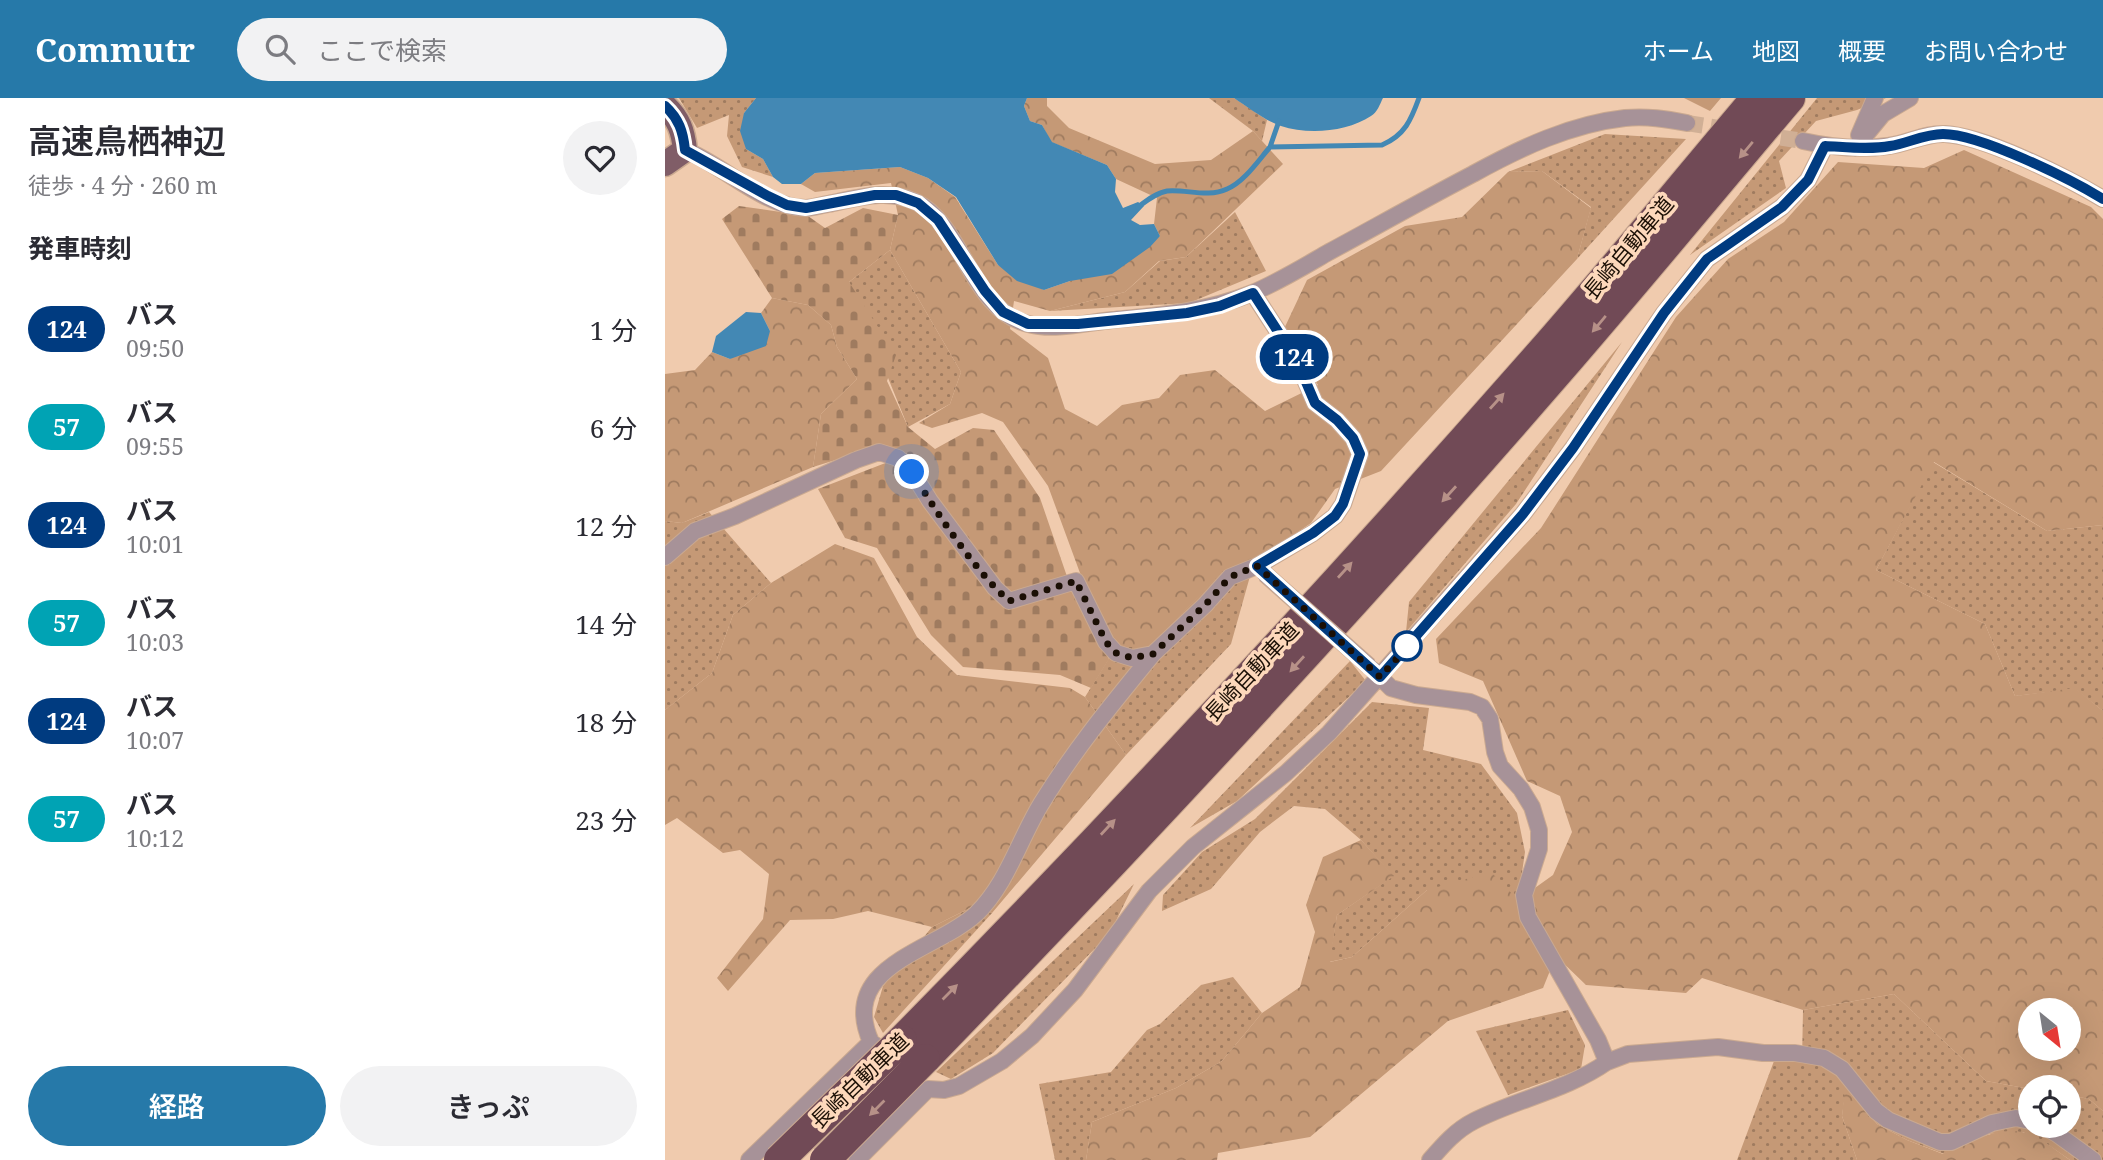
<!DOCTYPE html>
<html lang="ja">
<meta charset="utf-8">
<style>
body{margin:0;font-family:"Noto Serif","Noto Sans JP",serif;background:#f2f2f3;color:#2b2b33;height:100vh;display:flex;flex-direction:column;font-size:26px;white-space:nowrap}
*{box-sizing:border-box;margin:0}
p{font-size:23px;color:#7c7c81}
.icon{flex:none;width:38px;height:38px;fill:none;stroke:currentColor;stroke-width:2;stroke-linecap:round;stroke-linejoin:round}
.map{position:relative;flex:1;overflow:hidden}
.panel{display:flex;flex-direction:column;background:#fff;width:665px}
.panel>*{flex:none}
.badge{padding:0 14px;border-radius:23px;font-size:24px;line-height:46px}
.needle{width:46px;rotate:150deg}
.buttons{position:absolute;left:1353px;top:900px;display:grid;gap:14px}
.buttons a{display:grid;place-items:center;width:63px;height:63px;border-radius:50%;background:#fff;box-shadow:0 7px 28px #0002;font-size:35px}
.you{position:absolute;width:35px;height:35px;margin:-18px;border:5px solid #fff;border-radius:50%;background:#1a73e8;box-shadow:0 0 0 10px #1a73e833}
.map>.badge{position:absolute;translate:-50% -50%;box-shadow:0 0 0 4px #fff}
h2{padding:0 28px;font-size:26px;line-height:63px}
.round{display:grid;place-items:center;flex:none;width:74px;height:74px;border-radius:37px;background:#f2f2f3}
.overview{display:flex;align-items:center;justify-content:space-between;height:119px;padding:0 28px}
h1{font-size:33px;font-weight:600;line-height:52px}
.button{display:flex;gap:14px;margin-top:auto;padding:14px 28px}
.button a{flex:1;height:80px;border-radius:42px;background:#2679a9;color:#fff;font-size:28px;font-weight:600;line-height:80px;text-align:center}
.button a+a{background:#f2f2f3;color:#2b2b33}
ul{padding:0;list-style:none}
li{display:flex;align-items:center;gap:21px;height:98px;padding:0 28px}
li div{flex:1}
li b{display:block;font-size:26px}
li em{font-style:normal}
li .badge{min-width:77px;font-weight:700;text-align:center}
header{display:flex;align-items:center;gap:42px;box-sizing:border-box;height:98px;padding:0 35px;background:#2679a9;color:#fff}
header strong{font-size:33px}
nav{display:flex;gap:38px;margin-inline-start:auto;font-size:24px}
.search{width:490px;height:63px;background:#f2f2f3;display:flex;align-items:center;gap:18px;box-sizing:border-box;padding:0 24px;border-radius:38px;color:#7c7c81;font-size:26px}
main{display:flex;flex:1;min-height:0}
.map>svg:first-child{display:block}
</style>
<header>
<strong>Commutr</strong>
<div class="search"><svg class="icon" aria-label="search" viewBox="0 0 24 24"><circle cx="10" cy="10" r="6"/><path d="M15 15l6 6"/></svg>ここで検索</div>
<nav><a>ホーム</a><a>地図</a><a>概要</a><a>お問い合わせ</a></nav>
</header>
<main>
<section class="panel">
<div class="overview"><div><h1>高速鳥栖神辺</h1><p>徒歩 · 4 分 · 260 m</p></div><a class="round"><svg class="icon" aria-label="heart" viewBox="0 0 24 24"><path d="M12 20l-8-8c-3-5 5-10 8-4 3-6 11-1 8 4z"/></svg></a></div>
<h2>発車時刻</h2>
<ul>
<li><span class="badge" style="background:#003b80;color:#fff">124</span><div><b>バス</b><p>09:50</p></div><em>1 分</em></li>
<li><span class="badge" style="background:#00a3b4;color:#fff">57</span><div><b>バス</b><p>09:55</p></div><em>6 分</em></li>
<li><span class="badge" style="background:#003b80;color:#fff">124</span><div><b>バス</b><p>10:01</p></div><em>12 分</em></li>
<li><span class="badge" style="background:#00a3b4;color:#fff">57</span><div><b>バス</b><p>10:03</p></div><em>14 分</em></li>
<li><span class="badge" style="background:#003b80;color:#fff">124</span><div><b>バス</b><p>10:07</p></div><em>18 分</em></li>
<li><span class="badge" style="background:#00a3b4;color:#fff">57</span><div><b>バス</b><p>10:12</p></div><em>23 分</em></li>
</ul>
<div class="button"><a>経路</a><a>きっぷ</a></div>
</section>
<div class="map">
<svg width="1438" height="1062" viewBox="0 0 1438 1062">
<defs>
<pattern id="grass-dots" width="8" height="8" patternUnits="userSpaceOnUse" patternTransform="scale(1.75)"><rect width="8" height="8" fill="#c59976"/><path d="M2 2h.1M6 6h.1" fill="none" stroke="#9f7b5f" stroke-width="1.8" stroke-linecap="round"/></pattern>
<pattern id="forest-crowns" width="20" height="18" patternUnits="userSpaceOnUse" patternTransform="scale(1.75)"><rect width="20" height="18" fill="#c59976"/><path d="M2 6a3 3 0 1 1 6 0M12 15a3 3 0 1 1 6 0" fill="none" stroke="#9f7b5f"/></pattern>
<pattern id="cemetery-stones" width="16" height="16" patternUnits="userSpaceOnUse" patternTransform="scale(1.75)"><rect width="16" height="16" fill="#c59976"/><path d="M2 7V4a2 2 0 0 1 4 0v3zM10 15v-3a2 2 0 0 1 4 0v3z" fill="#9f7b5f"/></pattern>
</defs>
<rect width="100%" height="100%" fill="#f0cbae"/>
<path fill="url(#grass-dots)" d="M14 0H91L79 15 81 51 98 61 108 79 77 69 62 38 64 17 32 30Z
M544 0H569L602 22 597 43 588 33Z
M1152 0H1221L1192 12 1151 23 1114 63 1121 90 1025 157Z
M940 36 1021 41 912 161 926 109 877 73 843 74Z
M570 114 601 173 524 205 385 213 460 194 495 163 521 159Z
M225 152 296 274 285 306 243 329 184 184Z
M957 244 851 406 741 534 744 504Z
M1268 364 1382 433 1438 427V613L1410 591 1350 598 1320 526 1211 472Z
M44 414 106 485 68 517 47 575 0 612V423L17 425Z
M589 464 566 546 461 657 420 599 451 549H485L558 472Z
M685 563 701 583 572 703 525 730Z
M707 604 764 610 758 652 816 666 852 715 860 754 853 802 762 792 687 859 664 864 672 817 728 778 696 742 660 711 629 708 595 734 546 791 497 813 498 797 537 754 590 721Z
M469 786 445 835 328 955 286 981 271 974Z
M309 808 327 815 218 935 209 919 218 888 267 829Z
M568 879 597 915 557 963 511 990 427 1024 421 1062H390L374 986 446 974 482 932 495 926 536 887Z
M1229 896 1321 983 1365 991V1027H1404V997L1424 1001 1438 1013V1062H1405L1382 1046 1358 1034 1324 1036 1279 1056 1242 1042 1212 1026 1181 989 1177 1018 1192 1062H1072L1109 963 1137 964 1138 912Z
M903 912 920 947 916 971 843 997 811 933Z"/>
<path fill="url(#forest-crowns)" fill-rule="evenodd" d="M362 0H382V8L404 30 490 66 546 62 588 33 618 66 521 159 494 163 460 194 385 213 349 203 345 231 383 260 400 311 432 328 457 307 494 300 515 277 550 272 600 313 653 287 618 233 642 182 740 128 797 119 843 74 877 73 926 110 912 161 716 373 670 391 646 425 589 464 558 473 485 549H451L415 475 383 388 338 324 317 315 267 330 254 325 285 306 296 274 225 152 233 117 226 85 150 94 136 86 150 75 235 69 263 80 290 99 333 167 379 192 405 183 495 138 489 126 492 100 451 81 442 67 386 44 377 27 365 23 359 8Z
M1019 0H1056L1045 13Z
M1299 52 1426 109 1438 121V427L1382 433 1269 364 1211 472 1320 526 1350 598 1410 590 1438 613V1013L1424 1001 1404 997V989H1365V991L1321 983 1229 896 1138 912 1037 880 1021 895 921 887 891 858 878 890 783 923 645 1039 553 1055 552 1062H421L427 1024 511 990 557 963 597 915 635 889 650 834 641 807 658 759 696 742 729 778 672 817 665 864 687 859 762 792 826 774 853 802 888 777 907 734 895 698 862 683 818 583 774 565 771 541 876 430 1011 219 1063 161 1119 124 1173 64 1259 70ZM1365 912H1404V950H1365Z
M107 200 143 207 166 227 172 249 192 281 156 316 148 369 17 425 0 423V276L30 272 47 254 65 261 105 233 96 215Z
M170 446 209 460 252 539 292 577 405 590 420 599 461 657 327 815 309 808 267 829 203 813 168 821 125 822 63 893 52 880 98 821 104 776 75 752 58 755 12 720 0 727V612L47 575 68 517 106 485Z
M1180 988 1212 1026 1242 1042 1278 1056C1302 1045 1330 1029 1357 1034 1374 1037 1391 1053 1405 1062H1192L1177 1018Z"/>
<path fill="url(#cemetery-stones)" d="M74 108 143 118 160 130 198 110 233 117 225 152 184 184 231 257 222 283 243 329 270 351 308 330 329 332 375 400 407 493 444 561 426 590 395 577 298 569 266 537 212 450 180 440 153 391 223 364 253 360 219 347 148 369 156 316 192 281 172 249 166 227 143 207 107 200 57 121Z"/>
<path fill="#4388b4" d="M91 0H362L359 8 365 23 377 27 387 44 442 67 451 81 450 94 458 110 473 104 479 108 466 122 475 127 489 126 495 138 485 149 447 176 405 183 379 192 352 183 333 167 291 99 263 80 235 69 150 75 136 86H117L108 79 98 61 81 51 75 33 79 15Z
M569 0H718C715 6 712 15 706 18 682 34 643 37 616 28 599 22 584 10 569 0Z
M81 214 96 215 105 233 101 248 65 261 47 254 51 238Z"/>
<g fill="none" stroke-linecap="round" stroke-linejoin="round">
<path stroke="#4388b4" stroke-width="5" d="M605 49 614 23
M473 109C481 103 491 95 502 93 521 91 543 100 562 91 579 84 593 63 605 49L717 47C740 37 746 22 754 0"/>
<path stroke="#d0af95" stroke-width="16" stroke-dasharray="16 8" stroke-linecap="butt" d="M1022 25 1066 32
M1092 36 1138 43"/>
<defs>
<path id="minor" d="M1194 37 1210 0
M1138 43C1165 49 1195 52 1223 48 1242 46 1260 35 1280 36 1320 38 1403 80 1438 101
M1190 50 1218 16 1245 0
M20 52C57 66 100 110 141 110 148 110 156 107 163 106 193 100 222 90 251 104 298 127 306 212 363 226 389 233 420 225 447 222 495 217 539 214 585 196 612 185 638 169 664 154 712 128 760 101 808 76 855 50 906 26 960 20 982 18 1001 21 1022 25
M0 459 30 433 70 418 191 362 214 354 233 360 247 374 265 403 330 490 344 503 411 483 441 544 451 555 467 560 488 556 540 507 565 479 592 468 648 435 670 418 678 406 695 356 688 340 672 322 650 305 632 263 588 195
M708 572 726 590 751 597 805 604 817 609 825 621 830 654 835 668 856 691 867 709 874 732V751L859 797 863 819 933 942 942 964 963 956 1053 949 1098 955H1130L1159 960 1177 971 1211 1013 1223 1022 1275 1044H1286L1327 1025 1351 1020 1365 1023
M206 944C172 867 271 853 311 816 342 786 354 742 376 706 409 652 447 606 488 556
M1376 1027 1392 1036 1428 1062
M84 1062 206 944 214 950
M192 1062 263 991 279 992 294 988 337 963 367 938 410 892 484 793 528 749 621 675 664 635 858 416 908 350 999 215 1042 161 1117 109 1143 82 1160 48
M765 1062C778 1047 791 1032 809 1023 852 1001 902 992 942 964"/>
<path id="primary" d="M0 8C14 21 18 33 20 52L0 66"/>
<path id="motorway" d="M237 942C455 721 667 492 872 259 947 174 1018 86 1091 0
M260 961C477 737 690 508 894 273 972 183 1048 91 1125 0"/>
</defs>
<use href="#minor" stroke="#caa990" stroke-width="18"/>
<use href="#primary" stroke="#caa990" stroke-width="27"/>
<use href="#motorway" stroke="#caa990" stroke-width="32"/>
<use href="#minor" stroke="#a79298" stroke-width="16"/>
<use href="#primary" stroke="#805d67" stroke-width="24"/>
<use href="#motorway" stroke="#714a56" stroke-width="30"/>
<defs>
<path id="minor-bridge" d="M600 476 704 568"/>
<path id="motorway-bridge" d="M114 1062 237 942
M160 1062 260 961"/>
</defs>
<use href="#minor-bridge" stroke="#caa990" stroke-width="18" stroke-linecap="butt"/>
<use href="#motorway-bridge" stroke="#caa990" stroke-width="32" stroke-linecap="butt"/>
<use href="#minor-bridge" stroke="#a79298" stroke-width="16"/>
<use href="#motorway-bridge" stroke="#714a56" stroke-width="30"/>
</g>
<defs><path id="oneway-solid" d="M-6-.8H1V-3.2L6.5 0L1 3.2V.8H-6Z" transform="scale(1.75)"/></defs>
<g fill="#b79188">
<use href="#oneway-solid" transform="translate(1081 52) rotate(130)"/>
<use href="#oneway-solid" transform="translate(934 226) rotate(130)"/>
<use href="#oneway-solid" transform="translate(832 303) rotate(-48)"/>
<use href="#oneway-solid" transform="translate(784 396) rotate(132)"/>
<use href="#oneway-solid" transform="translate(680 472) rotate(-48)"/>
<use href="#oneway-solid" transform="translate(632 566) rotate(132)"/>
<use href="#oneway-solid" transform="translate(443 729) rotate(-47)"/>
<use href="#oneway-solid" transform="translate(285 894) rotate(-45)"/>
<use href="#oneway-solid" transform="translate(212 1010) rotate(135)"/>
</g>
<g fill="none" stroke-linecap="round" stroke-linejoin="round">
<defs>
<path id="line" d="M0 8C14 21 18 33 20 52L103 98 122 107 141 110 210 97H231L253 105 273 122 320 193 338 214 363 226H413L522 215 555 208 588 195 632 263 650 305 672 322 688 340 695 356 678 406 670 418 648 435 592 468 715 579 858 416 908 350 999 215 1042 161 1117 109 1143 82 1160 48C1181 49 1205 52 1225 48 1243 45 1260 36 1278 36 1315 36 1405 81 1438 101"/>
</defs>
<use href="#line" stroke="#fff" stroke-width="16"/>
<use href="#line" stroke="#003b80" stroke-width="10"/>
<path stroke="#1b0f05" stroke-width="7" stroke-dasharray="0 12.6" d="M247 374C271 414 310 473 344 503L411 483 441 544 451 555 467 560 488 556 540 507 565 479 592 468 715 579 744 547 742 548"/>
</g>
<circle fill="#fff" stroke="#003b80" stroke-width="3.5" cx="742" cy="548" r="14"/>
<g text-anchor="middle" stroke-width="7" stroke-linejoin="round" paint-order="stroke">
<g font-size="21" fill="#1b0f05" stroke="#fdd8bb">
<text transform="translate(964 150) rotate(-50)" y="7">長崎自動車道</text>
<text transform="translate(587 574) rotate(-47)" y="7">長崎自動車道</text>
<text transform="translate(195 983) rotate(-44)" y="7">長崎自動車道</text>
</g>
</g>
</svg>
<div class="buttons">
<a><svg class="needle" viewBox="-14 -14 28 28"><path d="M0-13l5 13h-10z" fill="#e53935"/><path d="M0 13l5-13h-10z" fill="#7c7c81"/></svg></a>
<a><svg class="icon" aria-label="locate" viewBox="0 0 24 24"><circle cx="12" cy="12" r="6"/><path d="M12 2v4M12 18v4M2 12h4M18 12h4"/></svg></a>
</div>
<div class="you" style="left:247px;top:374px"></div>
<b class="badge" style="left:629px;top:259px;background:#003b80;color:#fff">124</b>
</div>
</main>
